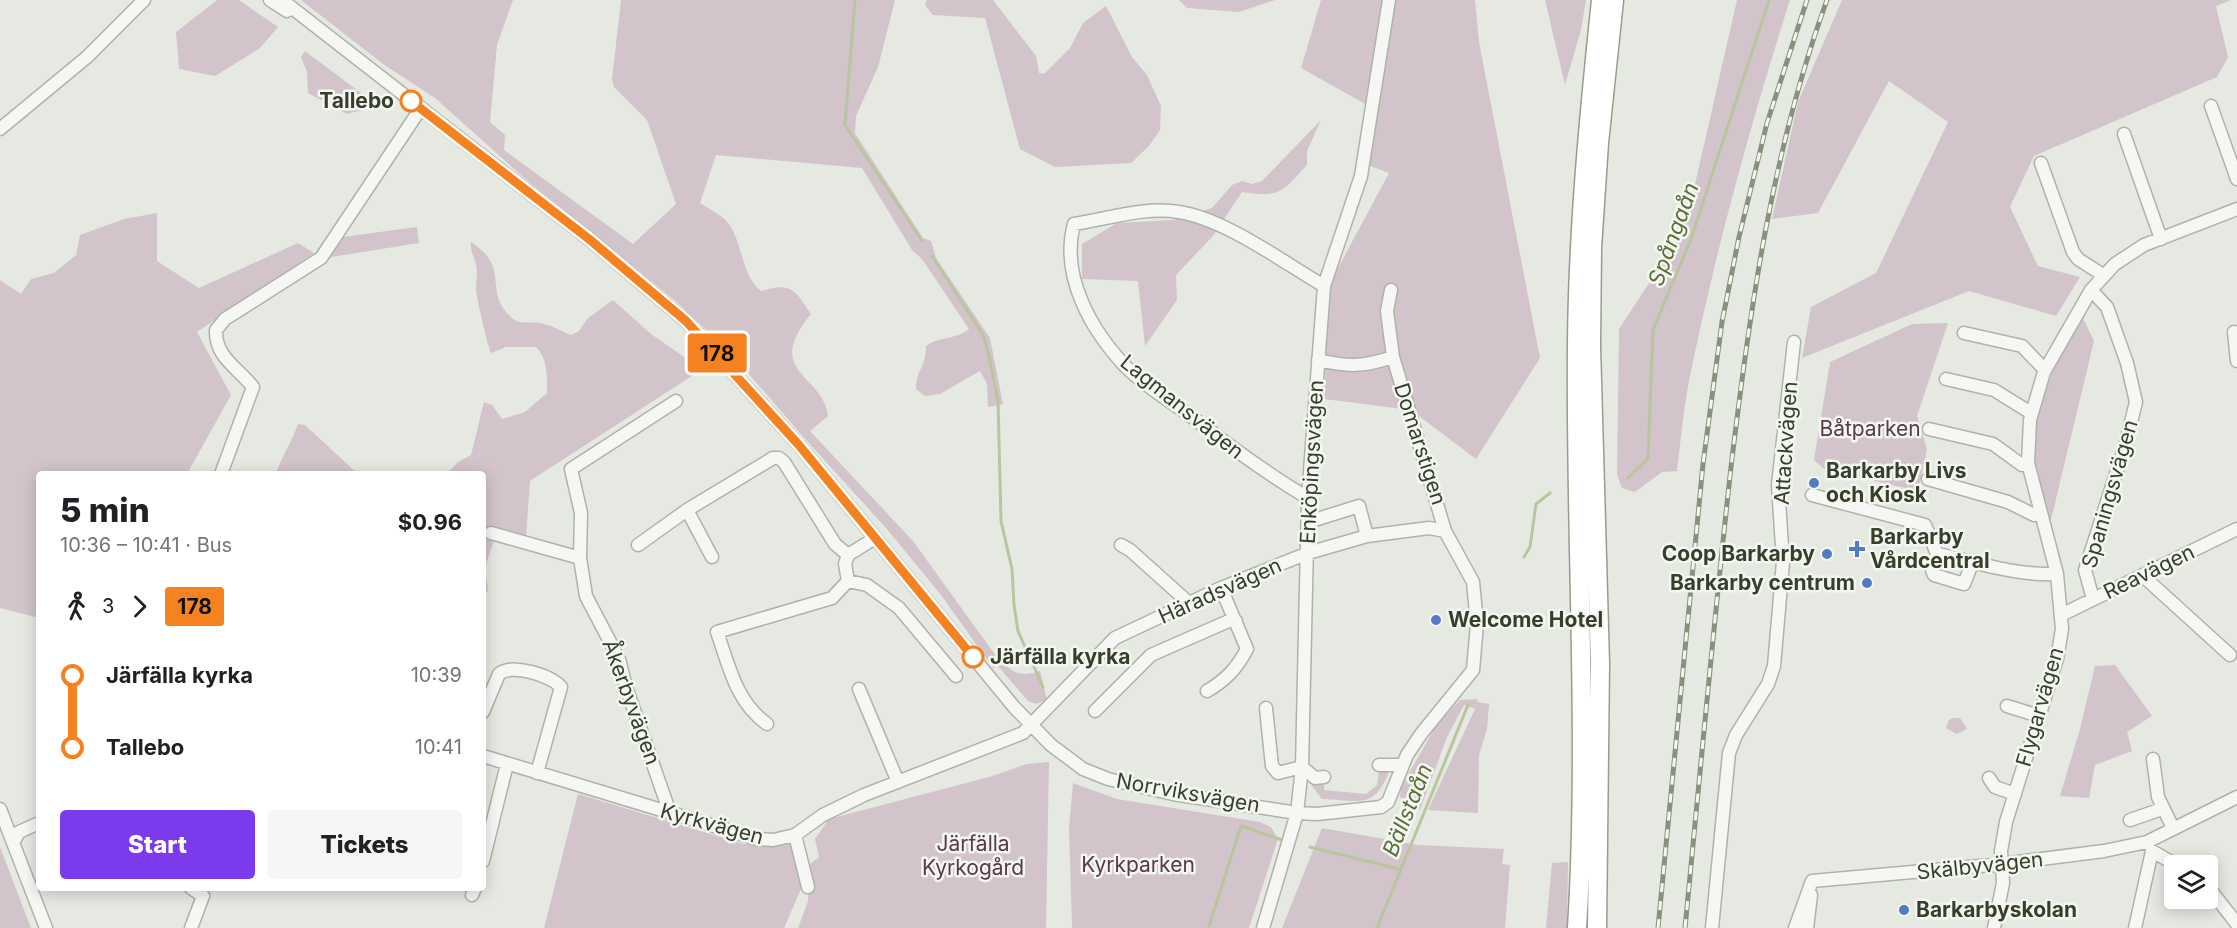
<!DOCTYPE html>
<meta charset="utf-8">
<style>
body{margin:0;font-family:Inter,sans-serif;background:#f6f6f6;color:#202124;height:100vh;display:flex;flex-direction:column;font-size:22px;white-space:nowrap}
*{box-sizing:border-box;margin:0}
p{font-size:20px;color:#757577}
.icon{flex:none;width:33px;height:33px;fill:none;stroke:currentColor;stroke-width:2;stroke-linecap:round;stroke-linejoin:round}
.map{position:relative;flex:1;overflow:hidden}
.side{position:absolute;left:36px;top:471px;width:450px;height:420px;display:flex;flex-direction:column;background:#fff;border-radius:6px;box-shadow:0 3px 15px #0003}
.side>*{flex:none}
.badge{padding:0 12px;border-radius:4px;font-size:21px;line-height:39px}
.buttons{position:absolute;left:2164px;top:855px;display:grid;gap:12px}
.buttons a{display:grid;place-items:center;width:54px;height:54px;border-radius:6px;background:#fff;box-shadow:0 3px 15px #0003;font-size:30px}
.map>.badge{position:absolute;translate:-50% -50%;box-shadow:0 0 0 3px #fff}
.legs{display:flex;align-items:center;gap:9px;height:66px;padding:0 24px;font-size:20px}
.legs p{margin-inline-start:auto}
.summary{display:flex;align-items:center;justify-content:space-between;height:102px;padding:0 24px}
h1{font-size:33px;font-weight:800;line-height:45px}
.action{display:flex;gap:12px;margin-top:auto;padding:12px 24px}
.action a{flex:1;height:69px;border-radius:6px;background:#7c3aed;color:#fff;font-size:24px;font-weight:800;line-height:69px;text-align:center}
.action a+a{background:#f6f6f6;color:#202124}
ul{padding:0 24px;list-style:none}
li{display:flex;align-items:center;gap:21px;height:72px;font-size:22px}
li i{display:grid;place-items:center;width:9px;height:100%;margin:0 8px;background:currentColor}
li i::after{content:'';width:15px;height:15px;margin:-8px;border:4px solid;border-radius:50%;background:#fff}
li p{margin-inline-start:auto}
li:first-child i{background:linear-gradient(#0000 50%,currentColor 0)}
li:last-child i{background:linear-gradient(currentColor 50%,#0000 0)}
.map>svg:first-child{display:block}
</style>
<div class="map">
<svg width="2237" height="928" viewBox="0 0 2237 928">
<rect width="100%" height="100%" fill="#e6e9e2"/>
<path fill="#d2c4ca" d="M217 0H239L278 27 259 49 215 76 179 69 176 32Z
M301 0H513L497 45 490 122 505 135 504 150 633 244 676 204 647 120 614 87 612 79 621 0H895L878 67 856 116 855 133 923 238 931 241 936 258 990 338 1003 404 988 407 987 384 980 371 940 394 925 396 916 389C916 369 926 368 926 346 939 336 956 340 969 329L922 259 912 250 862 168 716 155 700 203C709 209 722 215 728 223 744 244 740 274 761 291 792 282 794 289 811 314 762 373 824 375 828 416L810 431 913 541 996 656C1013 672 1017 678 1040 671L1047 700 1036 704 1028 701 997 665 993 668 941 595 886 528 806 440 736 359 677 302 523 177 435 98 383 64Z
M927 0H993L1036 56 1039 73 1044 74 1070 48 1083 23 1106 6 1132 57 1147 75 1161 106 1160 130 1149 146 1131 163 1055 167 1020 149 985 18 933 15 925 5Z
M1179 0H1275L1239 12 1187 8Z
M1321 0H1475L1479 42 1540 358 1476 459 1411 410 1324 399 1330 283 1389 173 1368 165 1367 105 1301 68Z
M1545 0H1586L1581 30 1565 85Z
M1737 0H1790C1751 122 1717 246 1691 371 1684 404 1681 438 1677 471L1662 472 1635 492 1622 488 1617 475 1619 329 1685 228Z
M1842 0H2231L2216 6 2228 57 2217 77 2034 156 2010 207 2038 266 2080 277 2056 316 1969 291 1802 358 1811 307 1876 273 1948 122 1889 81 1818 213 1772 219 1798 102Z
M305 51 365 96V109L347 114 308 93 307 72 301 57Z
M1321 120 1307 151V165C1282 192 1280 198 1242 192L1213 236 1176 275 1177 300 1145 346 1138 281 1082 279V244L1117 223 1173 220 1212 208 1232 185 1242 181 1252 184 1262 181Z
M157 213V261L199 288 298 243 314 253 197 332 231 395 187 474H39V618L0 608V280L21 294 31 279 54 273 76 255 80 235 124 219Z
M417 227 419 243 325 258 335 238Z
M471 242C512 269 482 288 510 316 519 326 529 321 540 323 551 325 561 331 571 335L579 331 588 318 613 300 651 334 690 361 698 372 530 481 526 538 497 532 485 567 488 591 483 594V474H447L458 462 471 455 484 402 492 405 502 419 525 412 547 393C547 378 548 358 536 347H506L491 353C489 350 475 293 476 288 476 280 478 274 476 265 474 256 470 251 471 242Z
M2082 316 2094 341 2049 528C2045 507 2037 486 2034 465 2028 413 2057 359 2082 316Z
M1948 323 1917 416 1927 449 1918 491 1824 469 1814 460 1830 362 1912 324Z
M298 424 305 425 358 474H276C281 457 292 442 298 424Z
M2115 665 2152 716 2127 732 2132 751 2095 765 2089 798 2060 796 2080 729 2095 666Z
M1477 699 1478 702 1489 704 1487 729 1479 755 1478 813 1428 810 1475 709 1464 705 1447 737 1420 810 1410 809 1400 797 1401 787 1437 724 1460 700Z
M1953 718H1960L1967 729 1957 734 1946 728 1949 720Z
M1049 762 1046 928H798L808 901 810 864 819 857 815 839 829 819 989 777 1027 764Z
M1387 768 1390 769C1374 811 1361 800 1322 799L1311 785 1317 781 1324 782V790L1366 794 1377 785 1379 771Z
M1073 783 1117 799 1260 822 1271 827 1278 839 1249 928H1072L1069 828Z
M578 794 744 844 791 841 804 882 784 928H544Z
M1322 828 1418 845 1504 849 1502 864 1510 865 1505 928H1282Z
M0 847 31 928H0Z
M1568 862 1567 928H1546L1552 863Z"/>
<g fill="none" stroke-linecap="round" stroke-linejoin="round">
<path stroke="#bac5a0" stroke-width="3" d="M855 0 845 125 922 241
M932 256 983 335 989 356 998 401 1001 521 1012 569 1014 605 1018 631 1043 687
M1628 478 1648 459 1653 330 1691 239 1769 0
M1524 557 1530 547 1536 504 1550 493
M1310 847 1399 869
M1209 926 1241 826 1282 840
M1377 928 1468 705"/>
<defs>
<path id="minor" d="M270 0 287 11
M282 0 589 239 686 321 798 444 1014 707 1051 745 1083 769 1108 779 1173 794 1297 813 1317 814 1381 807 1388 802 1407 755 1421 734 1473 670 1477 624 1473 582 1445 531 1393 357C1363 367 1348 367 1318 360
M2211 106 2237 179
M0 129 87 57 144 0
M2124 134 2161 239
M2041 163 2073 252 2078 259 2103 275
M1391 290 1387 311 1393 357
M2091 290 2107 307 2127 363 2136 402 2125 446 2085 570 2093 599
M2234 332 2237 361
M1964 333 2022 346 2045 370
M1946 379 1994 390 2031 413
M1929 429 1993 444 2022 465 2028 463
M221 474 253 387C237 367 215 357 216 330L225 319 321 258 421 108
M1928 479 2008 502 2034 515 2041 514
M1812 495 1925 525 1937 554
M1308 498C1269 475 1232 448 1196 420 1173 403 1146 387 1126 367 1091 330 1060 276 1074 224 1107 219 1146 206 1179 212 1225 219 1283 262 1324 286
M687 510 712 557
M1308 522 1359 506 1367 536
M491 533 580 558
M638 545 687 510 773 458H779L784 462 835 544 848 555 875 538
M1121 545 1130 550 1189 603
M1973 561 1964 584 1934 575 1932 570 1937 554C1977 562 2016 576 2057 574
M2143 576 2230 655
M848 581 867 585 899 608 956 676
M2061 615 2237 529
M859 689 898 782
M1207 691C1226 680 1237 668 1247 649L1221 588
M2007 706 2039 716
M1266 708 1272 766 1278 773 1302 767
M1095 711 1151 655 1231 620 1236 621
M483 712 499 674C511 663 550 675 561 687L537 773
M767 724C736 702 729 666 717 632L832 598 848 581 845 564 848 555
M483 756 757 839 773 840 795 835 823 815 864 795 1023 733 1115 638 1221 588 1308 553 1367 536 1429 528 1445 531
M2153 759 2158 797 2173 828
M1379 765H1403
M1302 767 1315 778 1324 777
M1989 778 1995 787 2015 794
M0 809 46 928
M670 813 626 687 619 659 586 596 580 558 581 513 571 469 676 401
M2130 820 2162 809
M795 835 808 887
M14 841 19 832 39 823
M2152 851 2178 866
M483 861 507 764
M1812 881 2002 864 2104 851 2147 842 2237 797
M2208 887 2237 924
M472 895 475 888
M191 928 203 896 191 888
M1263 928 1297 813 1302 767 1308 498 1324 286 1361 176 1389 0
M1712 928 1729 753 1736 735 1768 684 1774 666 1783 562 1778 485 1794 342
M1795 928 1812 881
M1807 928 1811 895
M1994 928 2003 883 2001 851 2006 822 2057 659 2062 629 2057 574 2028 463 2030 420 2044 372 2091 290 2115 264 2144 245 2237 209
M2135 928 2152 851"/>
<path id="highway" d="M1577 928C1589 734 1575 539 1577 344 1578 229 1589 115 1601 0
M1597 928 1600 664 1591 346 1592 248 1599 143 1614 0"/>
</defs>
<use href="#minor" stroke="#aeb3a7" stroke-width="15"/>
<use href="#highway" stroke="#969e8b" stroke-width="21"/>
<use href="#minor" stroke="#f6f7f4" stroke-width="12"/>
<use href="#highway" stroke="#fff" stroke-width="18"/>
<defs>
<path id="rail" d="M1658 928 1703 464 1722 322 1739 237 1767 123 1807 0
M1685 928C1700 774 1714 620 1731 467 1750 308 1772 151 1827 0"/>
</defs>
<use href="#rail" stroke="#89917d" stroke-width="5"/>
<use href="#rail" stroke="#f4f6f1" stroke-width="3" stroke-dasharray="9" stroke-linecap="butt"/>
</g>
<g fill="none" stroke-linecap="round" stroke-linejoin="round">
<defs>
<path id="line-1" d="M411 101 589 239 686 321 798 444 973 657"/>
</defs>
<use href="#line-1" stroke="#fff" stroke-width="14"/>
<use href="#line-1" stroke="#f58220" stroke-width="9"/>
</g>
<g fill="#fff" stroke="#f58220" stroke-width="3">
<circle cx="411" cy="101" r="10"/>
<circle cx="973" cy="657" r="10"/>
</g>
<g fill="#537bc2" stroke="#f4f6f1" stroke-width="2">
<circle cx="1814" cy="483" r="6"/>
<path d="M1854 540h6v6h6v6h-6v6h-6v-6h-6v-6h6z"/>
<circle cx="1827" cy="554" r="6"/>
<circle cx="1867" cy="583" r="6"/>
<circle cx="1436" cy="620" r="6"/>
<circle cx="1904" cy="910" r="6"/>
</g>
<g text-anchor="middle" stroke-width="5" stroke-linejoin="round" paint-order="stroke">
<g font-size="21" font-weight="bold" fill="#373f2b" stroke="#f4f6f1" text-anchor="end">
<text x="394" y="108">Tallebo</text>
<text x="990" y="664" text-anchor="start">Järfälla kyrka</text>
</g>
<g font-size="21" fill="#373f2b" stroke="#f4f6f1">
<text transform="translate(1182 407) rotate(39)" y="7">Lagmansvägen</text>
<text transform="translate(1786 443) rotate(-86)" y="7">Attackvägen</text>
<text transform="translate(1420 444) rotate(72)" y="7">Domarstigen</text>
<text transform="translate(1312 462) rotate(-87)" y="7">Enköpingsvägen</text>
<text transform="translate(2110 494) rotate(-74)" y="7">Spaningsvägen</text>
<text transform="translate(2149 572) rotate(-26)" y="7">Reavägen</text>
<text transform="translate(1220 591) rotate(-24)" y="7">Häradsvägen</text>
<text transform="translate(631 702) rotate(70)" y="7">Åkerbyvägen</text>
<text transform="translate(2040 707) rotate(-74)" y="7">Flygarvägen</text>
<text transform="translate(1188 793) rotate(10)" y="7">Norrviksvägen</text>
<text transform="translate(712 824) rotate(15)" y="7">Kyrkvägen</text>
<text transform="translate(1980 866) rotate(-6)" y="7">Skälbyvägen</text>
</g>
<g font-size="21" fill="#5a3a47" stroke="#f4f6f1">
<text x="1870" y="436">Båtparken</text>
<text x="973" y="851">Järfälla<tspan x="973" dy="24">Kyrkogård</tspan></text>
<text x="1138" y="872">Kyrkparken</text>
</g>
<g font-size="21" font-weight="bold" fill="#373f2b" stroke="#f4f6f1" text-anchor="start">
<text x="1826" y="478">Barkarby Livs<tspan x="1826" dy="24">och Kiosk</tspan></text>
<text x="1870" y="544">Barkarby<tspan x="1870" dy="24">Vårdcentral</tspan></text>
<text x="1815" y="561" text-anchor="end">Coop Barkarby</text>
<text x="1855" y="590" text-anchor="end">Barkarby centrum</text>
<text x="1448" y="627">Welcome Hotel</text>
<text x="1916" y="917">Barkarbyskolan</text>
</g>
<g font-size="22" font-style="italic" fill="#5d6f39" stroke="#f4f6f1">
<text transform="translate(1673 234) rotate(-70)" y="8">Spångaån</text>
<text transform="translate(1407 810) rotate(-68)" y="8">Bällstaån</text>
</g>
</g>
</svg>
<div class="buttons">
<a><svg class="icon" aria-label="layers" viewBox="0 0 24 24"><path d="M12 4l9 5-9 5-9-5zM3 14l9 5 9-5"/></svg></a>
</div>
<b class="badge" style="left:717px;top:353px;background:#f58220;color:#111">178</b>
<section class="side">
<div class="summary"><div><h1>5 min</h1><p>10:36 – 10:41 · Bus</p></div><b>$0.96</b></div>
<div class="legs"><svg class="icon" aria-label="walk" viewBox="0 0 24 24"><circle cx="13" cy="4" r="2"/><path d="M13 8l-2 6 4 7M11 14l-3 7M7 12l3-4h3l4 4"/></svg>3<svg class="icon" aria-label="forward" viewBox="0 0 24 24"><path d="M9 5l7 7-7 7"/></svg><b class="badge" style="background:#f58220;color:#111">178</b></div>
<ul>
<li><i style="color:#f58220"></i><b>Järfälla kyrka</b><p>10:39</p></li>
<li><i style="color:#f58220"></i><b>Tallebo</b><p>10:41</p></li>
</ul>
<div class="action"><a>Start</a><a>Tickets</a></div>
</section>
</div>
